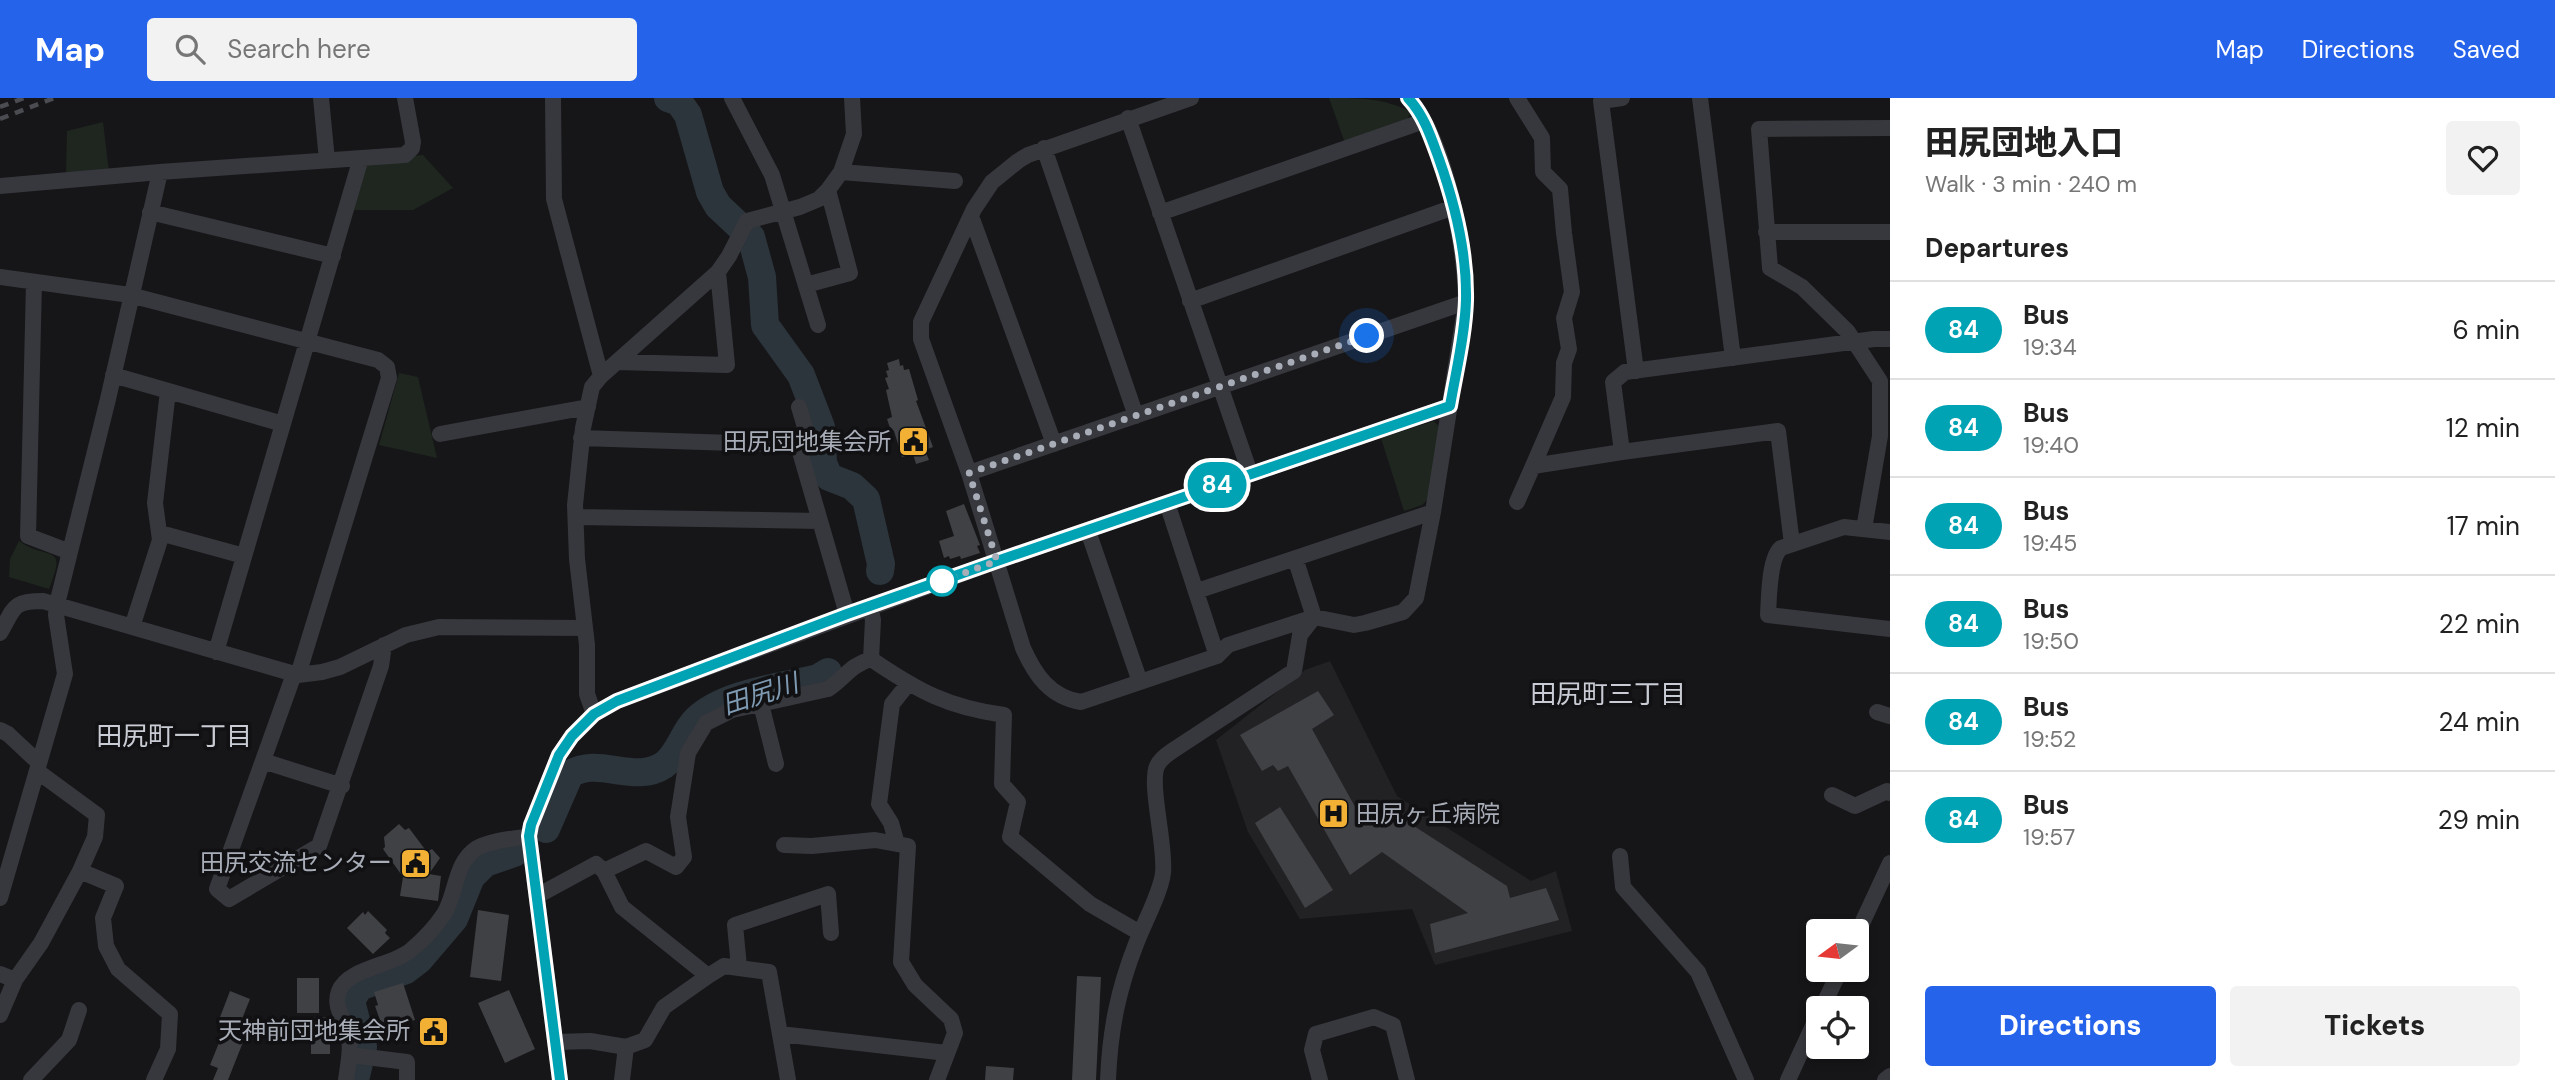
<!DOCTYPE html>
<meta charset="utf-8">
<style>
body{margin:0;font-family:"DM Sans","Noto Sans JP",sans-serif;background:#f2f2f2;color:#222;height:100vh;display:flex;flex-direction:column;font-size:26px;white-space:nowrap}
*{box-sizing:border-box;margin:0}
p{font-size:23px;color:#767676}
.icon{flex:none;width:38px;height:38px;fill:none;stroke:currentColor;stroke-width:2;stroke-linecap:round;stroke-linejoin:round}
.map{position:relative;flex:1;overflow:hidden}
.side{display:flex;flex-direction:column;background:#fff;width:665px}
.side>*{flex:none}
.badge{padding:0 14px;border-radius:23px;font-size:24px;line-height:46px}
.needle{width:46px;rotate:255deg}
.controls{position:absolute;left:1806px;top:821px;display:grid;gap:14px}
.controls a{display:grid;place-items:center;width:63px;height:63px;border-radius:7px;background:#fff;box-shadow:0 4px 10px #0003;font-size:35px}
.you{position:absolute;width:35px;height:35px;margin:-18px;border:5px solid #fff;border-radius:50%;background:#1a73e8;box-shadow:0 0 0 10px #1a73e833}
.map>.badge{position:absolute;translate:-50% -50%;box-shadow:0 0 0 4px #fff}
h2{padding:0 35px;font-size:26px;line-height:63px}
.round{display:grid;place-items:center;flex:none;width:74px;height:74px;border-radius:7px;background:#f2f2f2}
.overview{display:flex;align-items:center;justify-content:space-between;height:119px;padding:0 35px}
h1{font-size:33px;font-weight:800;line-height:52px}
.action{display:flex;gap:14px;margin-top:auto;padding:14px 35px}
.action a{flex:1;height:80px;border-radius:7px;background:#2563eb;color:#fff;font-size:28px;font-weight:800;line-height:80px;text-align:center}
.action a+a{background:#f2f2f2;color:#222}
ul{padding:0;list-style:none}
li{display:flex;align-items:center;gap:21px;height:98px;padding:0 35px;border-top:2px solid #e0e0e0}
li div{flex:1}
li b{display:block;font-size:26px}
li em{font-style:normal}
li .badge{min-width:77px;font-weight:700;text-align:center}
header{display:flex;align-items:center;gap:42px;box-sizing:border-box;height:98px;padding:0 35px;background:#2563eb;color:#fff}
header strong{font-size:33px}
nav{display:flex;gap:38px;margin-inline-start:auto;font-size:24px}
.search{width:490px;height:63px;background:#f2f2f2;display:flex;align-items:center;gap:18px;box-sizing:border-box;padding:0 24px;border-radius:7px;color:#767676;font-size:26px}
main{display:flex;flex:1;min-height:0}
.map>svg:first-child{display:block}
</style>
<header>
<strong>Map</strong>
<div class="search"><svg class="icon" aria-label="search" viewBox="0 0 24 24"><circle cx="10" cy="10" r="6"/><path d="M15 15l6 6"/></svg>Search here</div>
<nav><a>Map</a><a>Directions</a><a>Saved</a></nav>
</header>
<main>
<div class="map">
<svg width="1890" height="982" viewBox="0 0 1890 982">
<rect width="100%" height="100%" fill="#161618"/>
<path fill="#222225" d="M1330 563 1397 698 1531 783 1556 773 1572 833 1435 867 1412 811 1300 821 1248 734 1216 642 1305 572Z"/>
<path fill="#1e261f" d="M1329 0C1361 0 1384 0 1411 14L1407 22 1345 45Z
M103 24 109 74 66 78 67 33Z
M423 57 453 90 413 112H351L363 62Z
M399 275 418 279 437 360 379 347Z
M1434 323 1440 330 1429 400 1422 407 1404 413 1381 340Z
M19 443C48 464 68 443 49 491L9 479 10 461Z"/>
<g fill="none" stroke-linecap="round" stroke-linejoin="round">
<path stroke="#2c353c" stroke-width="28" d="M668 0 679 4 688 17 710 94 718 108 751 139 762 179 765 227 801 277 821 329 823 365 829 379 852 388 866 401 881 466 880 473
M546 731 570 676C600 658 634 687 664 667 679 656 683 635 696 622 723 595 781 589 818 580L828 574
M355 982 363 949 351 903 359 889 406 872 419 862 454 821 471 779 485 765 514 755"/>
</g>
<path fill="#404145" d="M899 261 900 268 903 267 904 272 909 271 918 302 916 303 933 349 925 352 929 362 916 366 913 356 902 359 894 333H891L887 321 892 319 886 292 889 291 885 280 888 279 886 273 889 272 887 265Z
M964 406 980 447 977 448 980 455 961 461 960 458 950 461 949 458 944 460 939 443 954 438 946 413Z
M1318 593 1334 617 1312 631 1364 725 1386 710 1507 788 1510 800 1546 790 1559 822 1435 855 1430 826 1468 815 1382 754 1350 777 1288 668 1278 673 1273 667 1262 673 1240 637Z
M1280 709 1333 792 1305 810 1255 725Z
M399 726 405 732 409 730 427 754 432 751 440 760 429 776 441 778 438 803 400 798 403 779 383 751 385 749 384 739Z
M478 812 509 817 501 883 470 879Z
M368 813 387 832 385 835 390 840 373 856 347 830 363 814 365 817Z
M1077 878 1101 879 1096 982H1072Z
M297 880H319V915H297Z
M403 885 415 922 386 931 384 924 381 925 375 908 378 907 374 894Z
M509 892 535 951 505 965 478 905Z
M230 893 250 901 236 936 245 939 228 982H213L218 970 210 967 225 930 217 927Z
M311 919H330V956H311Z
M421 921 447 924 444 945 419 942Z
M986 968 1014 970 1013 982H985Z"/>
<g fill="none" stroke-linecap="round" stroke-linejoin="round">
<path stroke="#37383d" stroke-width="16" d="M321 0 327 62
M553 0 554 101 601 278
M732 0 772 77 818 227
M1191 0 1028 57 1018 63 992 84 974 111 921 224V241L969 375 1023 550C1035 577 1050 599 1081 604L1217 558 1228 547 1314 519 1354 527 1365 525 1403 514 1416 500 1433 414 1466 204C1465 149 1446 42 1408 0
M1517 0 1542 40 1543 74 1560 91 1564 135 1572 194 1564 220 1569 251 1564 265 1563 299 1533 368 1622 354
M1622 0 1601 3 1636 273
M1700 0 1733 260
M1128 20 1250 375
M1044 50 1136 318
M841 74 955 83
M0 88 160 74 405 57 412 50 413 44 405 0
M150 114 333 158
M1160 115 1424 23
M971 118 1054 346
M1766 134H1890
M0 179 130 197 378 262 387 269 389 280 298 577
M34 184 28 438 70 454
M806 187 850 175 828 92
M1190 203 1454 109
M617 264 727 267 718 174
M113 277 283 326
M799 309 810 346 801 355
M440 336 588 309
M581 340 798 347 847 516
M969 375 1466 204
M1517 404 1533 368
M1167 405 1217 558
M576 419 820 423
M1864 431 1880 338V283L1848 234 1802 189 1770 170 1759 31 1890 30
M1088 433 1140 584
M1890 434 1844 429 1781 450C1769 460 1769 500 1768 517L1890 531
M160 435 244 458
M1792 446 1778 333 1622 354 1613 284 1625 274 1874 241H1890
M1197 493 1433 414
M870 508 873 522 871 561
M132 529 160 442 155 405 168 293
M0 535C15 509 12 503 43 503L298 577 322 574 340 569 406 537 439 529 585 530
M216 554 361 60
M294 576 217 791 229 801 319 748 381 568 384 547
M761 606 776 666
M1877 614 1890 618
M594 616 587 596V547L577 461 575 407 583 330 592 289 601 278 718 174 729 158 747 123 800 109 819 101 828 92 841 74 854 36 852 0
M0 632 8 636 39 665
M263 663 342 688
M37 673 97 717 95 739 80 773 116 788 103 820 106 848 118 871 170 916 168 951 154 982
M1832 697 1855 708 1887 693 1890 695
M897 746 891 725 879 706 892 606 908 586
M784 747 812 748 875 742 908 748 901 864 915 887 951 921 955 935 937 982
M1620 758 1623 789 1698 874 1746 982
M537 798 596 766 604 773
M0 800 65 576 56 517 57 506 108 301 160 74
M1857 836 1890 765
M739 869 735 827 828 796 831 835
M0 876 15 882 41 845 80 773
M1822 910 1840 872
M0 917 15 882
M780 936 947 955
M555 944 590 943 626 949
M350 957 407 964V982
M31 982 69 942 79 912
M346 982C348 966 352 950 348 934 344 920 333 909 339 893 348 870 392 868 411 852 422 843 436 828 444 816 457 795 454 765 477 750 492 742 513 741 529 738
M560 982 529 738 531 727 559 657 572 638 594 616 617 603 997 463 1450 308
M622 982 626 949 645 942 664 909 708 878
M788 982 769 874 724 868 708 878 622 809 604 773 646 753 676 769 684 759 678 719 688 655 706 625 732 612 828 591C846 579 849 568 871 561 918 593 947 609 1004 617L1002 686 1018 704 1010 739 1090 806 1140 835
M1108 982C1110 932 1118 892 1136 846 1143 827 1161 794 1163 775 1166 748 1149 687 1157 668 1160 662 1166 657 1172 653L1294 573 1300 537 1314 519 1295 460
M1320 982 1312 952 1316 936 1374 919 1393 927 1407 982
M1788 982 1818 917
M1885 982 1890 978"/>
<path stroke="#4a4c52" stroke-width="4.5" stroke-dasharray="9 7" stroke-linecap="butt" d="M0 9 24 0
M0 21 54 0"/>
</g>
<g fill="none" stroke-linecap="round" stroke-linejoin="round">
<defs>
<path id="line" d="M560 982 529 738 531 727 559 657 572 638 594 616 617 603 847 516 997 463 1450 308C1456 273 1465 237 1466 202 1467 154 1455 106 1439 61 1431 39 1424 17 1408 0"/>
</defs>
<use href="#line" stroke="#fff" stroke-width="16"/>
<use href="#line" stroke="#00a3b4" stroke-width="10"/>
<path stroke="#a8adb8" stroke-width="7" stroke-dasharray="0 12.6" d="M942 483 997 463 969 375 1367 238"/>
</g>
<defs>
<symbol id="civic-square" viewBox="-11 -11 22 22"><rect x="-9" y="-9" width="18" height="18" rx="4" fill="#f2b134" stroke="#111113"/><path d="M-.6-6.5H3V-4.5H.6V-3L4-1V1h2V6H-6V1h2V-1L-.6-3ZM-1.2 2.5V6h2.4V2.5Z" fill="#111"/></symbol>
<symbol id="hospital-square" viewBox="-11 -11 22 22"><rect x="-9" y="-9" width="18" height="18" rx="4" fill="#f2b134" stroke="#111113"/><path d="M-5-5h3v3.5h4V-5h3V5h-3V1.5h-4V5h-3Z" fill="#111"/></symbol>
</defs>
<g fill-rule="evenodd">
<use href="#civic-square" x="896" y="326" width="35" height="35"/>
<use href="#hospital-square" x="1316" y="698" width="35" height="35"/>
<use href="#civic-square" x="398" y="748" width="35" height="35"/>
<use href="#civic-square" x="416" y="916" width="35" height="35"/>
</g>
<circle fill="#fff" stroke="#00a3b4" stroke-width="3.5" cx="942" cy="483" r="14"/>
<g text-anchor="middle" stroke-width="7" stroke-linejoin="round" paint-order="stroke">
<g font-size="24" fill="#a8adb8" stroke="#111113" text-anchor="end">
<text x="891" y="352">田尻団地集会所</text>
<text x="1356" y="724" text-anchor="start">田尻ヶ丘病院</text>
<text x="392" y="773">田尻交流センター</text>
<text x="410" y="941">天神前団地集会所</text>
</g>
<g font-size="26" font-style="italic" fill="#7f9bb3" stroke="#111113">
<text transform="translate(760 596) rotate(-18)" y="9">田尻川</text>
</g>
<g font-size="26" fill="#c9ccd4" stroke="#111113">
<text x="1608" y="605">田尻町三丁目</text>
<text x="174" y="647">田尻町一丁目</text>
</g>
</g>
</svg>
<div class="controls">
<a><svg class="needle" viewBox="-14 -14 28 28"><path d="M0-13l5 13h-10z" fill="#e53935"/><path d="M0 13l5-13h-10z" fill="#767676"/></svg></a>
<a><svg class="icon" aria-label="locate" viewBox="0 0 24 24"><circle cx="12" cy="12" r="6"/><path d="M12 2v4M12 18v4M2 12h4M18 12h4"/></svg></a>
</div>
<div class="you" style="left:1367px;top:238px"></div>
<b class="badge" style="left:1217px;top:387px;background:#00a3b4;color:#fff">84</b>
</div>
<section class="side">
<div class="overview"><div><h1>田尻団地入口</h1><p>Walk · 3 min · 240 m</p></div><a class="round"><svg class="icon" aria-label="heart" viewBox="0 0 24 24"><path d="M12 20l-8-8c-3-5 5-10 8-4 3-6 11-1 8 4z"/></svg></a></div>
<h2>Departures</h2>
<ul>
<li><span class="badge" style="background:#00a3b4;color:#fff">84</span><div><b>Bus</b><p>19:34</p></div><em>6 min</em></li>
<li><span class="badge" style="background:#00a3b4;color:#fff">84</span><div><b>Bus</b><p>19:40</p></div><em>12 min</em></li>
<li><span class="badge" style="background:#00a3b4;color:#fff">84</span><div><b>Bus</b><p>19:45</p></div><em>17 min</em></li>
<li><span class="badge" style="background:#00a3b4;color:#fff">84</span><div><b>Bus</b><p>19:50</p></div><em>22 min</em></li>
<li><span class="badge" style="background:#00a3b4;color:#fff">84</span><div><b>Bus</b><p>19:52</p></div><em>24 min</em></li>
<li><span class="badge" style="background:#00a3b4;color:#fff">84</span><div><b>Bus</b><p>19:57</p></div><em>29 min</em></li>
</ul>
<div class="action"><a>Directions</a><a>Tickets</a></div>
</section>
</main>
